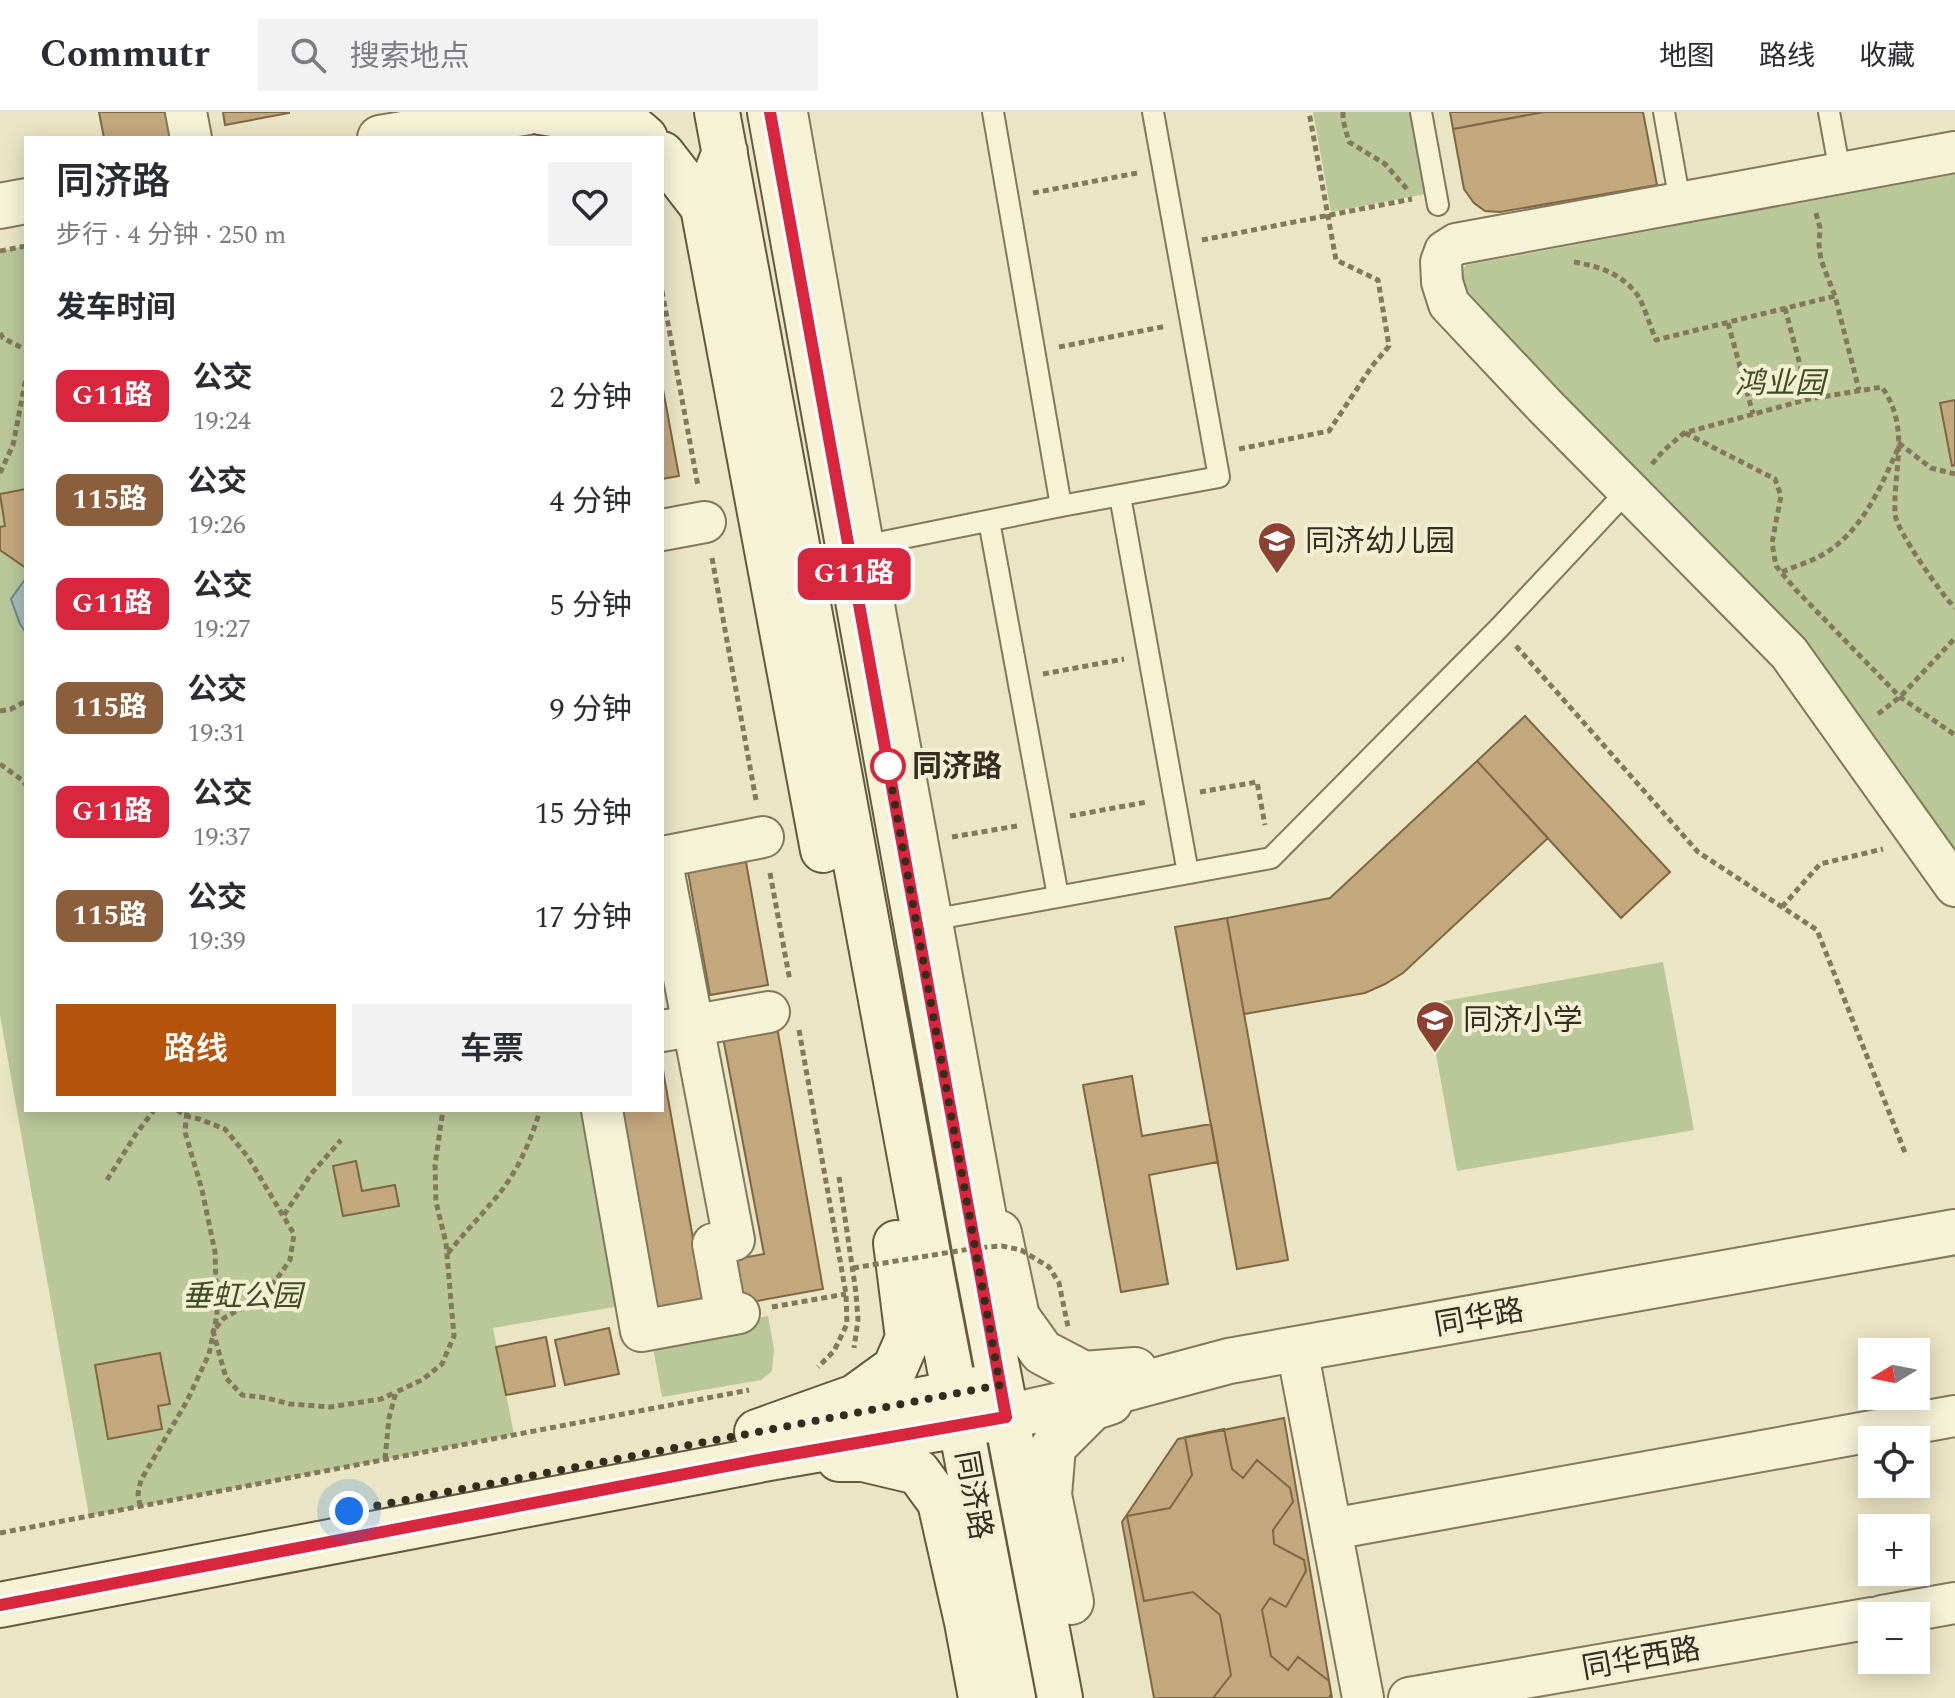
<!DOCTYPE html>
<html lang="zh">
<meta charset="utf-8">
<style>
body{margin:0;font-family:Spectral,"Noto Sans SC",serif;background:#f2f2f3;color:#2b2b33;height:100vh;display:flex;flex-direction:column;font-size:30px;white-space:nowrap}
*{box-sizing:border-box;margin:0}
p{font-size:26px;color:#7c7c81}
.icon{flex:none;width:44px;height:44px;fill:none;stroke:currentColor;stroke-width:2;stroke-linecap:round;stroke-linejoin:round}
.map{position:relative;flex:1;overflow:hidden}
.side{position:absolute;left:24px;top:24px;width:640px;height:976px;display:flex;flex-direction:column;background:#fff;border-radius:0px;box-shadow:0 4px 20px #0003}
.side>*{flex:none}
.badge{padding:0 16px;border-radius:12px;font-size:28px;line-height:52px}
.needle{width:52px;rotate:260deg}
.fabs{position:absolute;left:1858px;top:1226px;display:grid;gap:16px}
.fabs a{display:grid;place-items:center;width:72px;height:72px;border-radius:0px;background:#fff;box-shadow:0 4px 20px #0003;font-size:40px}
.you{position:absolute;width:40px;height:40px;margin:-20px;border:6px solid #fff;border-radius:50%;background:#1a73e8;box-shadow:0 0 0 12px #1a73e833}
.map>.badge{position:absolute;translate:-50% -50%;box-shadow:0 0 0 4px #fff}
h2{padding:0 32px;font-size:30px;line-height:72px}
.round{display:grid;place-items:center;flex:none;width:84px;height:84px;border-radius:0px;background:#f2f2f3}
.headline{display:flex;align-items:center;justify-content:space-between;height:136px;padding:0 32px}
h1{font-size:38px;font-weight:600;line-height:60px}
.cta{display:flex;gap:16px;margin-top:auto;padding:16px 32px}
.cta a{flex:1;height:92px;border-radius:0px;background:#b45309;color:#fff;font-size:32px;font-weight:600;line-height:92px;text-align:center}
.cta a+a{background:#f2f2f3;color:#2b2b33}
ul{padding:0;list-style:none}
li{display:flex;align-items:center;gap:24px;height:104px;padding:0 32px}
li div{flex:1}
li b{display:block;font-size:30px}
li em{font-style:normal}
li .badge{min-width:88px;font-weight:700;text-align:center}
header{display:flex;align-items:center;gap:48px;box-sizing:border-box;height:112px;padding:0 40px;background:#fff;border-bottom:2px solid #e1e1e2}
header strong{font-size:38px}
nav{display:flex;gap:44px;margin-inline-start:auto;font-size:28px}
.search{width:560px;height:72px;background:#f2f2f3;display:flex;align-items:center;gap:20px;box-sizing:border-box;padding:0 28px;border-radius:0px;color:#7c7c81;font-size:30px}
.map>svg:first-child{display:block}
</style>
<header>
<strong>Commutr</strong>
<div class="search"><svg class="icon" aria-label="search" viewBox="0 0 24 24"><circle cx="10" cy="10" r="6"/><path d="M15 15l6 6"/></svg>搜索地点</div>
<nav><a>地图</a><a>路线</a><a>收藏</a></nav>
</header>
<div class="map">
<svg width="1955" height="1586" viewBox="0 0 1955 1586">
<rect width="100%" height="100%" fill="#eae5c4"/>
<path fill="#b9c799" d="M1313 0H1416L1431 81 1331 100Z
M1955 62V752L1462 187 1458 166 1466 153Z
M26 134V998H585L620 1194 493 1216 514 1323 89 1404 0 903V139Z
M1663 850 1694 1018 1457 1059 1427 892Z
M768 1204 774 1237 772 1259 761 1268 662 1285 651 1224Z"/>
<path fill="#a6bdbb" stroke="#6d8a89" stroke-width="2" d="M26 466V521L20 512 11 487Z"/>
<path fill="#c4a87d" stroke="#7f6744" stroke-width="2" d="M99 0H174L179 26H104Z
M223 0H289V1L225 13Z
M1450 0H1544L1453 17Z
M1544 0H1643L1657 73 1500 100 1485 99 1474 91 1464 77 1453 17Z
M662 272 679 364 662 367Z
M1955 288V353L1952 354 1940 291Z
M26 377V456L0 438V415L5 414 0 382Z
M1525 604 1670 760 1621 806 1477 649Z
M1477 649 1548 726 1403 861 1385 872 1365 881 1244 902 1227 806 1330 786Z
M746 750 768 873 710 883 688 760Z
M1227 806 1288 1148 1237 1157 1175 815Z
M776 909 823 1177 735 1193 726 1149 764 1142 722 920Z
M662 953 706 1199 648 1210 610 998H662Z
M1132 964 1142 1024 1211 1012 1218 1050 1149 1063 1168 1172 1121 1180 1083 973Z
M356 1049 362 1079 395 1073 399 1094 343 1104 333 1054Z
M609 1216 619 1262 565 1273 555 1228Z
M546 1225 555 1274 506 1283 496 1235Z
M160 1241 170 1292 158 1294 162 1317 108 1327 95 1253Z
M1284 1306 1332 1586H1154L1122 1410 1178 1327Z
M1224 1317 1232 1357 1243 1366 1257 1348 1290 1376 1293 1390 1273 1418 1274 1432 1304 1448 1306 1459 1286 1495 1270 1486 1262 1498 1271 1544 1288 1558 1298 1545 1329 1569 1331 1582 1329 1586H1213L1231 1563 1220 1503 1193 1480 1144 1489 1127 1404 1170 1396 1192 1363 1185 1325Z"/>
<g fill="none" stroke-linecap="round" stroke-linejoin="round">
<defs>
<path id="service" d="M797 0 873 432 999 1121 997 1124
M993 0 1061 394
M1421 0 1438 93
M1664 0 1680 90
M1829 0 1837 44
M1120 384 1188 761
M989 409 1058 784
M873 432 1061 394 1219 365 1153 0
M942 806 1271 746 1500 515 1628 378"/>
<path id="minor" d="M186 0 191 26
M1955 40 1456 132 1445 139 1441 150 1442 170 1449 192 1545 294 1789 541 1955 774
M662 418 705 410
M662 745 763 725
M662 751 734 1128 713 1132 726 1203
M662 919 769 900
M602 998 641 1219 739 1201
M1297 1237 1363 1586
M1332 1417 1955 1304
M1882 1504 1955 1491
M1409 1586 1872 1506"/>
<path id="tertiary" d="M380 26 528 0
M0 94 26 89
M999 1121 1017 1205 1042 1240 1084 1262 1135 1258
M1006 1305 1087 1287 1229 1249 1955 1120
M1071 1490 1049 1383 1053 1335 1092 1296 1110 1290"/>
<path id="secondary" d="M540 0 631 14 645 26
M717 0 933 1169 1013 1586
M770 0 978 1155 1060 1586
M725 40 703 95 823 738
M662 42 703 95
M814 1308 982 1276
M757 1320 855 1285 895 1256 908 1226 896 1131
M839 1347H863L918 1360 940 1390 967 1510
M973 1480 967 1510 981 1586
M0 1493 764 1347 988 1308"/>
</defs>
<use href="#service" stroke="#83785c" stroke-width="24"/>
<use href="#minor" stroke="#83785c" stroke-width="44"/>
<use href="#tertiary" stroke="#83785c" stroke-width="48"/>
<use href="#secondary" stroke="#64593f" stroke-width="48"/>
<path stroke="#83785c" stroke-width="5" stroke-dasharray="6 4" stroke-linecap="butt" d="M1343 0V8L1349 30 1385 52 1407 77
M1033 81 1137 61
M1816 101 1820 116 1819 133 1821 148 1835 184 1859 278
M1202 128 1412 87
M0 139 26 134
M1574 150C1598 154 1620 161 1636 181 1644 191 1650 215 1656 228L1835 184
M662 179 698 374
M1785 196 1809 287
M1728 211 1753 302
M0 221 3 226 26 238
M1059 235 1167 214
M1685 321 1775 367 1781 384 1772 431 1776 454 1796 478 1900 585 1955 623
M1239 337 1329 319 1372 254 1389 234 1378 168 1336 148 1309 0
M1652 352 1663 339 1684 321 1809 287 1882 275C1911 317 1893 357 1895 402 1896 418 1942 483 1955 496
M0 361 13 333 26 266
M712 446 756 688
M1782 460C1795 454 1810 450 1822 443 1863 420 1882 372 1900 332L1931 356 1955 362
M1516 534 1698 740 1817 818 1906 1043
M1043 562 1124 547
M0 599 11 597 26 589
M1878 602 1900 585 1955 526
M0 652 22 668 26 673
M1200 680 1257 670 1265 713
M1070 704 1147 690
M952 725 1017 714
M770 761 790 869
M1782 795 1820 752 1883 737
M799 918 846 1182 847 1212 834 1239 818 1255
M177 998 186 1004 199 1007 225 1017 248 1045 294 1122 290 1148 276 1168 251 1191 224 1206 213 1219 226 1266 242 1283 267 1286 290 1292 330 1295 381 1287 396 1280
M839 1065 856 1181 858 1208 854 1236
M107 1068 136 1022 154 998
M284 1103 311 1062 341 1028
M448 1141C464 1121 482 1103 498 1083 518 1059 531 1028 540 998
M772 1195 846 1182
M385 1347 389 1306 396 1280 422 1268 442 1252 454 1224 446 1131 436 1090 435 1053 443 998
M140 1394 138 1382 141 1368 187 1289 209 1242 217 1203 215 1140 202 1078 185 1020 187 998
M0 1421 749 1278"/>
<use href="#service" stroke="#f5f2d6" stroke-width="20"/>
<use href="#minor" stroke="#f5f2d6" stroke-width="40"/>
<use href="#tertiary" stroke="#f5f2d6" stroke-width="44"/>
<use href="#secondary" stroke="#f5f2d6" stroke-width="44"/>
<path stroke="#83785c" stroke-width="5" stroke-dasharray="6 4" stroke-linecap="butt" d="M853 1156 976 1136 1002 1134 1021 1138 1049 1155 1059 1171 1068 1215"/>
</g>
<g fill="none" stroke-linecap="round" stroke-linejoin="round">
<defs>
<path id="line" d="M0 1493 764 1347 1006 1305 770 0"/>
</defs>
<use href="#line" stroke="#fff" stroke-width="18"/>
<use href="#line" stroke="#d7263d" stroke-width="12"/>
<path stroke="#342d1f" stroke-width="8" stroke-dasharray="0 14.4" d="M349 1399 1000 1273 888 654"/>
</g>
<defs>
<symbol id="school-pin" viewBox="-11 -11 22 30"><path d="M0 17L-7.5 6A9.5 9.5 0 1 1 7.5 6Z" fill="#8c4232" stroke="#f2efd3"/><path d="M0-5L7-2L0 1L-7-2ZM-4 1L0 2.5L4 1V4Q0 6-4 4Z" fill="#fff"/></symbol>
</defs>
<g fill-rule="evenodd">
<use href="#school-pin" x="1255" y="407" width="44" height="60"/>
<use href="#school-pin" x="1413" y="886" width="44" height="60"/>
</g>
<circle fill="#fff" stroke="#d7263d" stroke-width="4" cx="888" cy="654" r="16"/>
<g text-anchor="middle" stroke-width="8" stroke-linejoin="round" paint-order="stroke">
<g font-size="30" font-style="italic" fill="#3d4e27" stroke="#f2efd3">
<text x="1780" y="281">鸿业园</text>
<text x="242" y="1194">垂虹公园</text>
</g>
<g font-size="30" fill="#342d1f" stroke="#f2efd3" text-anchor="start">
<text x="1305" y="439">同济幼儿园</text>
<text x="1463" y="918">同济小学</text>
</g>
<g font-size="30" font-weight="bold" fill="#342d1f" stroke="#f2efd3" text-anchor="start">
<text x="912" y="664">同济路</text>
</g>
<g font-size="30" fill="#342d1f" stroke="#f2efd3">
<text transform="translate(1479 1205) rotate(-10)" y="10">同华路</text>
<text transform="translate(974 1383) rotate(80)" y="10">同济路</text>
<text transform="translate(1641 1546) rotate(-10)" y="10">同华西路</text>
</g>
</g>
</svg>
<div class="fabs">
<a><svg class="needle" viewBox="-14 -14 28 28"><path d="M0-13l5 13h-10z" fill="#e53935"/><path d="M0 13l5-13h-10z" fill="#7c7c81"/></svg></a>
<a><svg class="icon" aria-label="locate" viewBox="0 0 24 24"><circle cx="12" cy="12" r="6"/><path d="M12 2v4M12 18v4M2 12h4M18 12h4"/></svg></a>
<a>+</a>
<a>−</a>
</div>
<div class="you" style="left:349px;top:1399px"></div>
<b class="badge" style="left:854px;top:462px;background:#d7263d;color:#fff">G11路</b>
<section class="side">
<div class="headline"><div><h1>同济路</h1><p>步行 · 4 分钟 · 250 m</p></div><a class="round"><svg class="icon" aria-label="heart" viewBox="0 0 24 24"><path d="M12 20l-8-8c-3-5 5-10 8-4 3-6 11-1 8 4z"/></svg></a></div>
<h2>发车时间</h2>
<ul>
<li><span class="badge" style="background:#d7263d;color:#fff">G11路</span><div><b>公交</b><p>19:24</p></div><em>2 分钟</em></li>
<li><span class="badge" style="background:#8b5e3c;color:#fff">115路</span><div><b>公交</b><p>19:26</p></div><em>4 分钟</em></li>
<li><span class="badge" style="background:#d7263d;color:#fff">G11路</span><div><b>公交</b><p>19:27</p></div><em>5 分钟</em></li>
<li><span class="badge" style="background:#8b5e3c;color:#fff">115路</span><div><b>公交</b><p>19:31</p></div><em>9 分钟</em></li>
<li><span class="badge" style="background:#d7263d;color:#fff">G11路</span><div><b>公交</b><p>19:37</p></div><em>15 分钟</em></li>
<li><span class="badge" style="background:#8b5e3c;color:#fff">115路</span><div><b>公交</b><p>19:39</p></div><em>17 分钟</em></li>
</ul>
<div class="cta"><a>路线</a><a>车票</a></div>
</section>
</div>
